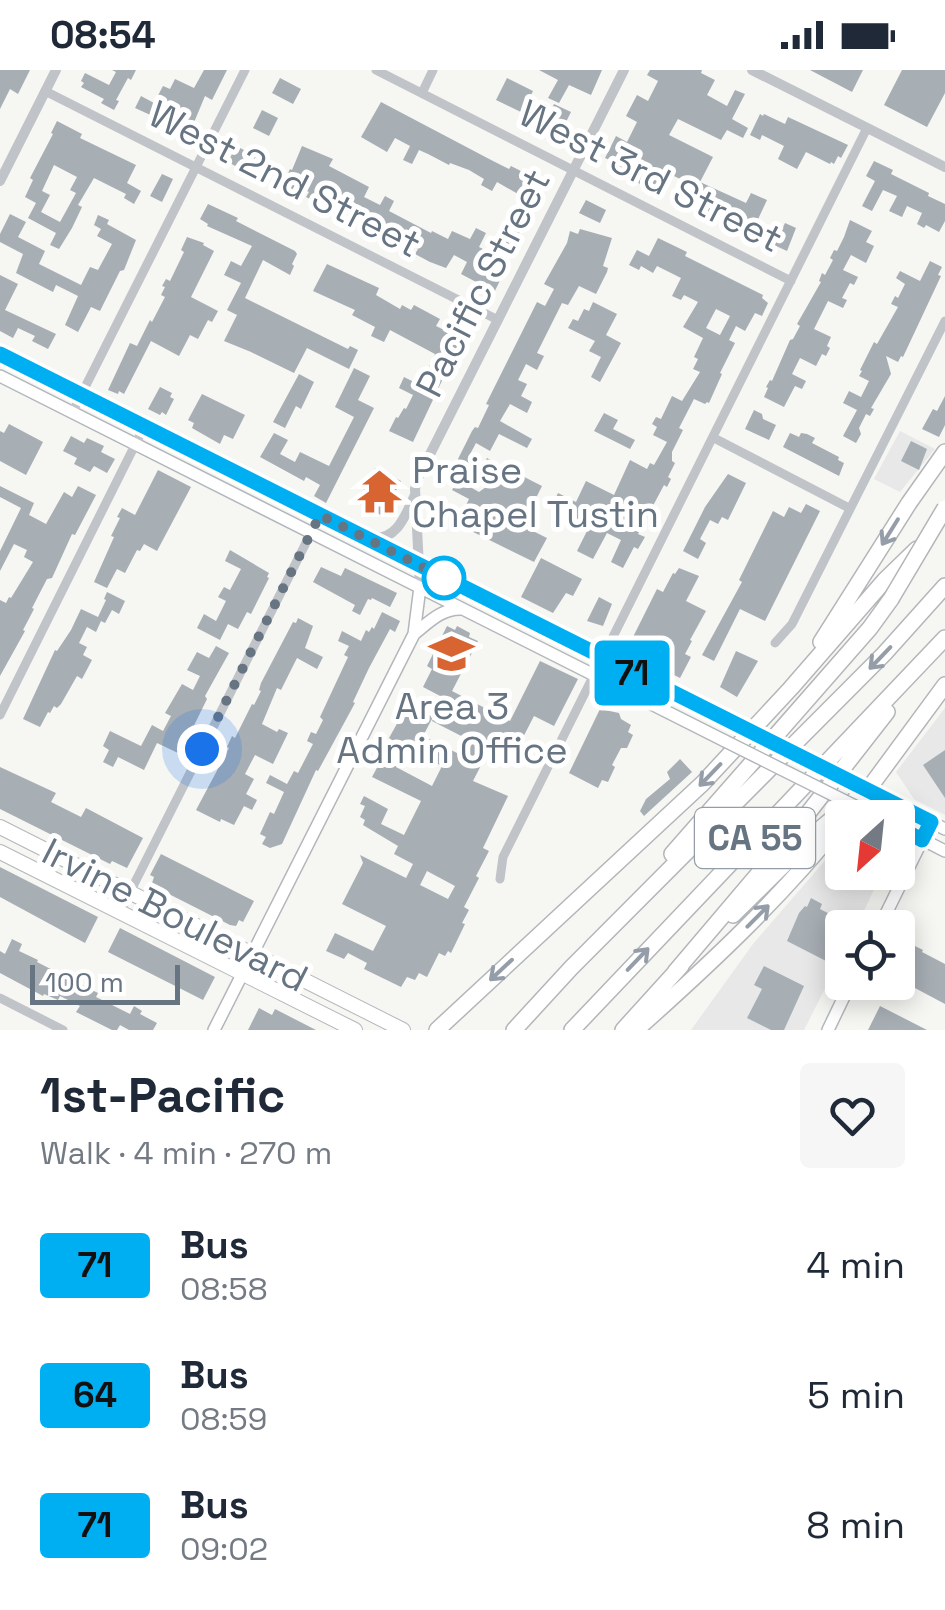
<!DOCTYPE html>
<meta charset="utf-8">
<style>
body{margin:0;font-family:"Space Grotesk",sans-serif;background:#f6f6f7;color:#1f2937;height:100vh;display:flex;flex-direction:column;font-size:38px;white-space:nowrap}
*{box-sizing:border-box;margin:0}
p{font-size:32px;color:#747a83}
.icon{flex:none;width:55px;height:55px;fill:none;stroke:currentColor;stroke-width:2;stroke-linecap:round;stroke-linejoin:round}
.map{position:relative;height:960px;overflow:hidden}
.side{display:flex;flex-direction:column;background:#fff;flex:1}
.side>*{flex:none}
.badge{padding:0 20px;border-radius:8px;font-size:35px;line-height:65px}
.needle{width:65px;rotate:207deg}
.buttons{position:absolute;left:825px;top:730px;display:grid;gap:20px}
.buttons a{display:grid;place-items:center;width:90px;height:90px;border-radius:10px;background:#fff;box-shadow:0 5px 25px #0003;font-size:50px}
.scale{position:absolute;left:30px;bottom:25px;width:150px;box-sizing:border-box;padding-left:10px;border:5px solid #677482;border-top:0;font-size:28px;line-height:35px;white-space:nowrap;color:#677482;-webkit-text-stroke:8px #fff;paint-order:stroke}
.you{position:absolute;width:50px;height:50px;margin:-25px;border:8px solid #fff;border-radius:50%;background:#1a73e8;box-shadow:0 0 0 15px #1a73e833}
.map>.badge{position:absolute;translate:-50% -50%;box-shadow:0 0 0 5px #fff}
.round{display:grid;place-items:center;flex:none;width:105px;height:105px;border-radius:10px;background:#f6f6f7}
.headline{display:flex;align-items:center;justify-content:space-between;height:170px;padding:0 40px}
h1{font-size:48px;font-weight:800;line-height:75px}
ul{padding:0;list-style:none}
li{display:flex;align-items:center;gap:30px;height:130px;padding:0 40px}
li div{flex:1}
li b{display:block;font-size:38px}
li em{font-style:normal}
li .badge{min-width:110px;font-weight:700;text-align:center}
.status{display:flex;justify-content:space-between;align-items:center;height:70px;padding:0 50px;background:#fff;direction:ltr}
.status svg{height:28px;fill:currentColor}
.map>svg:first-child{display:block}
</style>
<div class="status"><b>08:54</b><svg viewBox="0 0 49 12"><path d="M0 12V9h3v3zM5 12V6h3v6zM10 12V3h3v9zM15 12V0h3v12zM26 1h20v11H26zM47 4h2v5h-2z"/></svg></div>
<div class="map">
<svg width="945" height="960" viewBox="0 0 945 960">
<rect width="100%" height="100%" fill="#f6f6f3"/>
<path fill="#e7e8e7" d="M900 361 935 379 900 422 874 409Z
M945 638V745L914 729 896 702Z
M842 771V802L882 803 856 857 842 858V885L804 960H691L753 874Z"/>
<path fill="#a7aeb4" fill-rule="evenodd" d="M0 0H30L18 24 10 19 0 39Z
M112 0H136L131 10 128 8 116 30 119 31 114 40 101 33 104 29 81 17 84 13 81 11 85 3 109 15 116 2Z
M204 0H227L212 30 205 26 190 62 180 56 177 62 166 57 168 53 135 38 141 26 154 33 163 16 170 19 175 9 194 18Z
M539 0H602L591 25 569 15 559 33 548 28 558 10Z
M650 0H702L701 3 715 10 707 25 727 36 735 20 745 24 732 49 748 58 743 68 727 60 721 70 678 49 669 65 713 87 700 112 746 133 751 123 767 130 752 162 731 151 730 154 680 128 688 113 668 103 660 118 646 111 644 116 613 100 617 93 605 88 616 66 627 72 637 52 626 46 637 25 648 31 658 11 647 5Z
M810 0H863L852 22Z
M902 0H945V23L927 57 884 35Z
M280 8 301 19 293 34 272 23Z
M507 8 533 21 530 27 537 30 529 46 496 30Z
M381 32 493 91 509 99 511 96 521 101V105L536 113 531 121 527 128H525L497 112 492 121 481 115 484 109 469 100 450 93 449 95 428 84 419 80 412 94 403 90 410 76 395 68 387 82 361 67Z
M554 34 571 42 561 62 544 54Z
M262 40 278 48 269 66 253 58Z
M760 44 763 46 764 44 785 54 788 47 848 75 841 88 838 86 834 94 831 92 830 94 806 82 797 99 778 89 784 76 762 65 760 70 750 65Z
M57 51 82 64 80 68 136 95 127 113 141 121 134 134 124 128 126 124 94 108 78 135 82 137 72 158 59 179 50 175 56 163 28 148 36 133 25 127 33 110 30 108 53 64 51 63ZM54 95 77 107 70 120 76 123 60 152 41 142 50 125 42 121Z
M236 76 256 86 248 103 228 92Z
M302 76 333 89 329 96 369 117 364 127 380 135 385 126 394 131 389 141 431 163 432 161 448 169 452 161 470 169 476 158 486 163 479 177 493 184 502 168 500 167 512 141 527 148 502 198 505 200 491 229 474 220 478 213 461 204 467 192 454 185 446 198 430 192 415 184 418 179 389 164 387 168 370 163 374 155 343 138 337 149V128L325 122 318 133 306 127 309 122 295 115 292 120 282 116 290 99 292 100Z
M874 91 893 100 891 104 929 123 928 126 945 134V151L939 162 926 155 924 158 917 154 922 143 907 136 902 147 889 141 897 126 883 120 872 141 862 136 875 111 866 106Z
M162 104 173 109 162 132 150 126Z
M586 130 606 140 600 153 579 143Z
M208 134 238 148 236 151 295 181 297 184 292 194 294 196 290 205 263 190 245 228 348 279 350 276 358 280 349 299 307 278 294 303 251 282 224 271 237 245 227 240 241 213 224 205 231 191 241 196 252 176 207 156 208 154 200 149Z
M10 144 26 152 18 167 45 181 39 194 81 215 90 197 98 200 112 174 97 166 101 159 94 155 98 145 109 150 107 154 136 170 124 200 120 201 100 241 91 237 78 262 65 255 78 226 56 215 53 222 16 203 23 184 0 172V164Z
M850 150 872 161 866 172 874 176 866 193 851 185 843 200 858 207 854 215 850 213 842 228 847 230 843 238 828 231 814 259 831 267 827 276 830 278 826 286 822 284 816 296 800 288 792 304 806 311 802 319 795 316 784 337 764 327 768 318 766 317 770 310 772 311 790 270 793 269 800 256 797 254 821 212 819 211 822 203 825 205 833 190 830 188 834 180 837 181 844 167Z
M785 153 796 158 787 181 774 175Z
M580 159 612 168 603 196 608 198 607 202 596 224 579 216 568 235 562 233 537 283 544 286 537 300 526 294 518 310 527 314 521 326 532 332 527 343 510 334 500 351 532 369 527 378 499 364 490 381 476 373 468 388 483 395 487 388 542 416 530 440 537 443 529 459 547 468 534 492 457 454 469 429 452 420 458 410 479 422 496 410 457 391 472 361 475 357 478 358 489 335 486 334 537 232 545 236 554 219 544 214 567 173 570 161 578 164Z
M187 167 204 173 203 175 214 181 191 227 218 241 212 252 208 250 198 269 190 265 179 286 151 271 124 324 119 321 118 324 108 320 130 273 137 276 150 250 152 252 165 227 161 225 165 217 162 216 166 209 170 211 184 182 181 180Z
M658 168 687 182 685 186 763 225 762 228 768 233 762 246 755 243 745 261 736 256 729 270 735 273 720 303 722 304 709 333 707 332 705 334 694 329 679 358 683 360 672 382V391L675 393 668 407 671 409 667 417 664 415 638 464 645 467 638 479 634 477 623 498 611 492 621 470 607 463 593 489 577 481 590 455 552 436 558 423 576 432 586 411 614 425 630 390 647 399 650 393 654 395 667 372 653 365 657 357 652 354 656 347 661 349 672 326 682 331 700 302 693 299 698 289 694 287 703 268 683 257 698 232 684 225 681 230 672 226 681 208 657 196 653 203 641 196 639 200 629 195 637 180 649 186ZM716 239 730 246 720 265 706 258Z
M930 191 942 197 938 205 941 206 903 287 901 286 898 292 886 286 891 304 871 338 874 339 870 346 866 344 859 358 861 364 856 373 843 366 857 340 843 333 849 321 861 327 869 311 859 306 862 301 860 300 874 272 877 274 898 237 891 234 895 226 898 228 905 214 896 208 900 201 920 211Z
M327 194 379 218 376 225 400 239 402 235 411 240 414 235 440 249 436 256 459 267 458 273 465 276 460 286 450 281 443 295 448 298 413 372 389 361 396 347 398 348 404 338 406 339 413 325 399 318 404 307 416 313 418 309 422 311 435 284 390 260 384 272 371 266 375 257 352 245 355 240 313 221Z
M0 205 18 214 5 240 56 264 48 279 32 271 35 266 18 258 13 268 0 261Z
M593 232 617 244 606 265 621 273 600 312 591 307 601 287 589 281 595 271 568 258 573 249 578 251 584 239 589 241Z
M354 298 370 306 358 330 374 338 326 433 314 426 320 415 306 407 304 411 260 387 274 363 288 370 280 384 295 392 300 382 329 396 354 347 335 337Z
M299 304 314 312 301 339 296 336 285 358 273 352Z
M160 317 172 323 170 327 174 329 166 345 162 342 160 345 148 339Z
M202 324 245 345 233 369 224 365 220 374 192 358 194 353 188 350Z
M945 326V355L939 367 922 359 933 339 937 341Z
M754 340 762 344 763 349 776 355 769 370 745 359Z
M604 343 618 350 613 359 635 370 630 379 594 361Z
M9 354 43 372 26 405 0 391V361L4 363Z
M790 363 799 367 801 363 807 364 815 368 812 373 839 387 838 390 844 393 839 406 783 377Z
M71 366 84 373 87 368 104 376 101 382 115 389 107 403 94 396 90 402 74 394 77 388 63 381Z
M911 371 927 379 919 400 901 391Z
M375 398 401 411 383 446 357 433Z
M158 400 191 417 157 481 144 474 140 481 137 480 125 503 117 499 107 518 94 512 114 467 111 466 120 448 117 447 122 438 135 445Z
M728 404 746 413 728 450 722 447 718 454 710 450 700 469 706 473 698 489 683 481 705 437Z
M0 416 34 433 29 445 46 454 64 422 72 427 78 416 96 425 75 465 72 464 52 508 47 509 32 538 34 539 23 560 25 561 0 606V530L6 533 9 527 11 528 33 492 24 487 27 480 14 474 0 501V481L21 438 0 427Z
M806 434 820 441 765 551 740 539 714 591 702 585 742 512 739 510 773 441 784 447 789 437 801 443Z
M230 480 269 503 267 507 269 508 251 544 247 542 238 559 228 554 220 570 197 558 204 544 216 551 226 531 218 527 224 517 230 520 241 499 225 491Z
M541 488 582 509 573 526 566 523 553 543 521 527Z
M321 497 341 506 345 498 397 523 390 537 372 528 371 530 368 529 360 545 352 541 355 535 313 512Z
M679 498 699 506 686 531 706 541 690 570 692 571 685 584 691 587 680 608 632 584 635 578 629 575 657 519 663 522 673 503 675 504Z
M107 522 125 531 119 544 112 540 105 553 101 551 96 562 87 557 79 573 87 577 83 585 92 590 82 609 77 606 61 634 57 638 54 636 50 643 48 642 40 657 23 649 55 580 57 581 71 560 81 539 98 547 106 530 104 529Z
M599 527 612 534 603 556 587 551Z
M382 542 400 551 395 562 390 559 369 598 353 632 355 633 318 701 316 700 282 774 270 778 262 774 266 767 260 764 270 742 274 744 284 722 266 713 270 705 287 714 294 701 298 703 313 674 307 671 311 662 316 664 323 650 320 647 348 587 344 585 349 576 338 571 342 561 361 571 366 560 369 562 372 557 374 559Z
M298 548 313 556 305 578 323 587 317 599 297 588 281 620 277 618 262 654 277 662 279 659 288 663 273 694 255 685 245 704 254 709 246 724 257 730 252 740 244 736 234 755 221 749 220 752 196 740 229 678 227 677 232 666 235 668 252 634 254 635 261 621 259 620 261 613 293 552 296 553Z
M447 556 455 560 457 556 470 563 469 567 478 571 452 621 510 651 540 591 578 609 554 656 534 646 516 681 494 670 473 711 508 726 483 778 489 781 476 806 479 808 464 837 469 840 462 853 465 854 451 883 448 881 445 886 439 883 427 907 419 903 415 910 407 907 401 917 364 899 367 893 348 883 344 889 326 881 335 863 373 881 386 856 342 834 363 793 360 785 406 808 413 794 394 784 398 776 363 755 365 750 360 747 365 736 360 734 364 726 388 739 381 754 404 765 421 731 372 707 392 670 389 668 408 634 433 647 423 666 465 687 473 672 432 651 444 628 423 617 432 599 427 596ZM406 678 442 696 432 716 396 697ZM427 801 455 816 448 829 420 815Z
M216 576 229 583 205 626 207 629 180 684 157 673 144 700 118 687 113 697 103 692 109 680 103 676 110 661 141 676 152 655 163 661 171 646 165 643 182 614 193 620 200 606 187 600 197 582 209 588Z
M736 581 758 591 737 627 720 617Z
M600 639 619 643 621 649 631 655 628 662 633 665 627 678H621L612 695 615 697 608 712 602 710 598 718 569 703Z
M945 680V728L923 695Z
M680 689 692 702 644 746 640 741 646 729 670 709 667 702Z
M0 697 56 723 51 732 81 747 86 738 143 768 127 798 112 791 110 794 0 739Z
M161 784 254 831 243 852 239 850 236 856 230 855 155 817 152 813 154 807 150 805Z
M0 797 98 847 85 873 0 827Z
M811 828 822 834 820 839 857 858H842V864L826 891 787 871 799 843 805 836 807 837Z
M120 858 215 907 203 930 108 882Z
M12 869 22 874 19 881 38 890 37 892 72 910 74 907 82 911 80 914 98 923 96 927 130 944 134 936 142 941 140 944 157 953 153 960H129L120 955 117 960H112L76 942 80 936 60 926 58 930 44 924 43 926 0 903V881L5 884Z
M902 873 910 877 911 874 923 880 922 882 945 894V934L898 909V883Z
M764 896 804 916 784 960H771L747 948 762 919 754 915Z
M880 936 927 960H868Z
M259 938 272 945 275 939 316 960H248Z"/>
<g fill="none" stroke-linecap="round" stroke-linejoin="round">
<defs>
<path id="secondary" d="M0 284 737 655
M0 306 725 671
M414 564C429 552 442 538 462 539
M877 725 945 759
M863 740 878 748
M898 757 945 781
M879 858 931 752
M214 960 414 564 420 517
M828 960 851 912"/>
<path id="primary" d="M0 757 403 960
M0 782 355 960"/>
<path id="motorway" d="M821 572 909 433 945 382
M867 721 945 615
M672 784 870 558 891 529
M733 845 820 759 872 715
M675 902 787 770 887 642
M437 960 703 713 791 618 885 510 917 479
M514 960 571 898 884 584 945 516
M572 960 945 568
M623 960 681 896
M636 960C709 895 781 828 842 751"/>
</defs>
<use href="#secondary" stroke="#b2b7bb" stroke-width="14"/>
<use href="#primary" stroke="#b3b7bb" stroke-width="16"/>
<use href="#motorway" stroke="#b3b6b9" stroke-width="18"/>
<path stroke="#c0c3c7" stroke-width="9" d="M376 0 791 211
M45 21 498 250
M422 23 433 0
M72 343 245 0
M714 368 849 438
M775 573 792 554 945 251
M0 645 144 357
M500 809 503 787 867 58
M120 842 320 445
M0 928 63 960"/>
<path stroke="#c0c3c7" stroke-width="10" d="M752 0 945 97
M0 111 56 0
M371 468C397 471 405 446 415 425
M420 517 415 419 417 410 624 0"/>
<use href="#secondary" stroke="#fff" stroke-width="11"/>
<use href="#primary" stroke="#fff" stroke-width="14"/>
<use href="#motorway" stroke="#fff" stroke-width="15"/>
<defs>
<path id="secondary-bridge" d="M737 655 877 725
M725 671 863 740"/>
<path id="motorway-bridge" d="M891 529 945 438"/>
</defs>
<use href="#secondary-bridge" stroke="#b2b7bb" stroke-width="14" stroke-linecap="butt"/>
<use href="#motorway-bridge" stroke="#b3b6b9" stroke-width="18" stroke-linecap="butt"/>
<use href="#secondary-bridge" stroke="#fff" stroke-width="11"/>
<use href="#motorway-bridge" stroke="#fff" stroke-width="15"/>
</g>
<defs><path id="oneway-shaft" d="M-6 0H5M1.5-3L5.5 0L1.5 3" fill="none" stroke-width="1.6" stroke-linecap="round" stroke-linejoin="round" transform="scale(2.5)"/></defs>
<g stroke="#959ea8">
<use href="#oneway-shaft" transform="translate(890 462) rotate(122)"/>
<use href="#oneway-shaft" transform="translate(880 588) rotate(134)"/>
<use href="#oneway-shaft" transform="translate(710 705) rotate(134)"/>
<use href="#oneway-shaft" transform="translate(758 846) rotate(-45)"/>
<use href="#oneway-shaft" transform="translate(638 889) rotate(-46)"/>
<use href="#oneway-shaft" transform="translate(501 900) rotate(137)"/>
</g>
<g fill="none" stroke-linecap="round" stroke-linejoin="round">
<defs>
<path id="line" d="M0 284 931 752 922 770 898 757"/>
</defs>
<use href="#line" stroke="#fff" stroke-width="22"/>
<use href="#line" stroke="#00aff2" stroke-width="15"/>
<path stroke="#677482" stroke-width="10" stroke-dasharray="0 18" d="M202 679 320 445 450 511 444 508"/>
</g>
<defs>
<symbol id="temple-bare" viewBox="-9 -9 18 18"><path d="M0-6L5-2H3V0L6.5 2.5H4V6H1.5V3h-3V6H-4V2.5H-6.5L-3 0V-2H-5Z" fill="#d86531" stroke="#fff" stroke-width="2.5" paint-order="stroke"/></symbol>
<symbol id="school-bare" viewBox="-9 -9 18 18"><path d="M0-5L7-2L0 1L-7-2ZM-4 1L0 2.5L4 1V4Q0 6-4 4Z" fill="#d86531" stroke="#fff" stroke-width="2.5" paint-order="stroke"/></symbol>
</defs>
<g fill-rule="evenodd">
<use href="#temple-bare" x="348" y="390" width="63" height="63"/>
<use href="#school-bare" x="420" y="552" width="63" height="63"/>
</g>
<circle fill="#fff" stroke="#00aff2" stroke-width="5" cx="444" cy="508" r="20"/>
<g text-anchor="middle" stroke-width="10" stroke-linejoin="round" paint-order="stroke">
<rect fill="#fff" stroke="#959ea8" stroke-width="2.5" x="695" y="738" width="120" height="60" rx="8"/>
<g font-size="35" font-weight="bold" fill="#677482">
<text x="755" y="780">CA 55</text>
</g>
<g font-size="38" fill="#677482" stroke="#fff">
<text transform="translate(651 106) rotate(27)" y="13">West 3rd Street</text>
<text transform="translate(285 109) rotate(27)" y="13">West 2nd Street</text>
<text transform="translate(483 213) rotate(-63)" y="13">Pacific Street</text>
<text transform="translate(175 845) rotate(27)" y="13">Irvine Boulevard</text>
</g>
<g font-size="38" fill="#677482" stroke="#fff" text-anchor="start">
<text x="412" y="413">Praise<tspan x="412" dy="44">Chapel Tustin</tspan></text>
<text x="452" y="649" text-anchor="middle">Area 3<tspan x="452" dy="44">Admin Office</tspan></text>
</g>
</g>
</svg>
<div class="buttons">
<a><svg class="needle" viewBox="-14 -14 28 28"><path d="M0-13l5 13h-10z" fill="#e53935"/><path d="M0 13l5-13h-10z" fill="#747a83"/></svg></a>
<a><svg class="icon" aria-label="locate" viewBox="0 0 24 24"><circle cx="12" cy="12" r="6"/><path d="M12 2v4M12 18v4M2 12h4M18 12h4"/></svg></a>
</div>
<div class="scale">100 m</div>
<div class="you" style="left:202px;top:679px"></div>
<b class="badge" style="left:632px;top:603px;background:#00aff2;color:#111">71</b>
</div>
<section class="side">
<div class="headline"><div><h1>1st-Pacific</h1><p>Walk · 4 min · 270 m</p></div><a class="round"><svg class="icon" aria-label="heart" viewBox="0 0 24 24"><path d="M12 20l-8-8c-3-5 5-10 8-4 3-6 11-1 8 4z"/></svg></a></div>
<ul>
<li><span class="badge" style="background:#00aff2;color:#111">71</span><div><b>Bus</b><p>08:58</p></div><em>4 min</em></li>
<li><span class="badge" style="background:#00aff2;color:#111">64</span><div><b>Bus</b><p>08:59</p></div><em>5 min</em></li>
<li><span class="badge" style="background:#00aff2;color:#111">71</span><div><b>Bus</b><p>09:02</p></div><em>8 min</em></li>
</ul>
</section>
